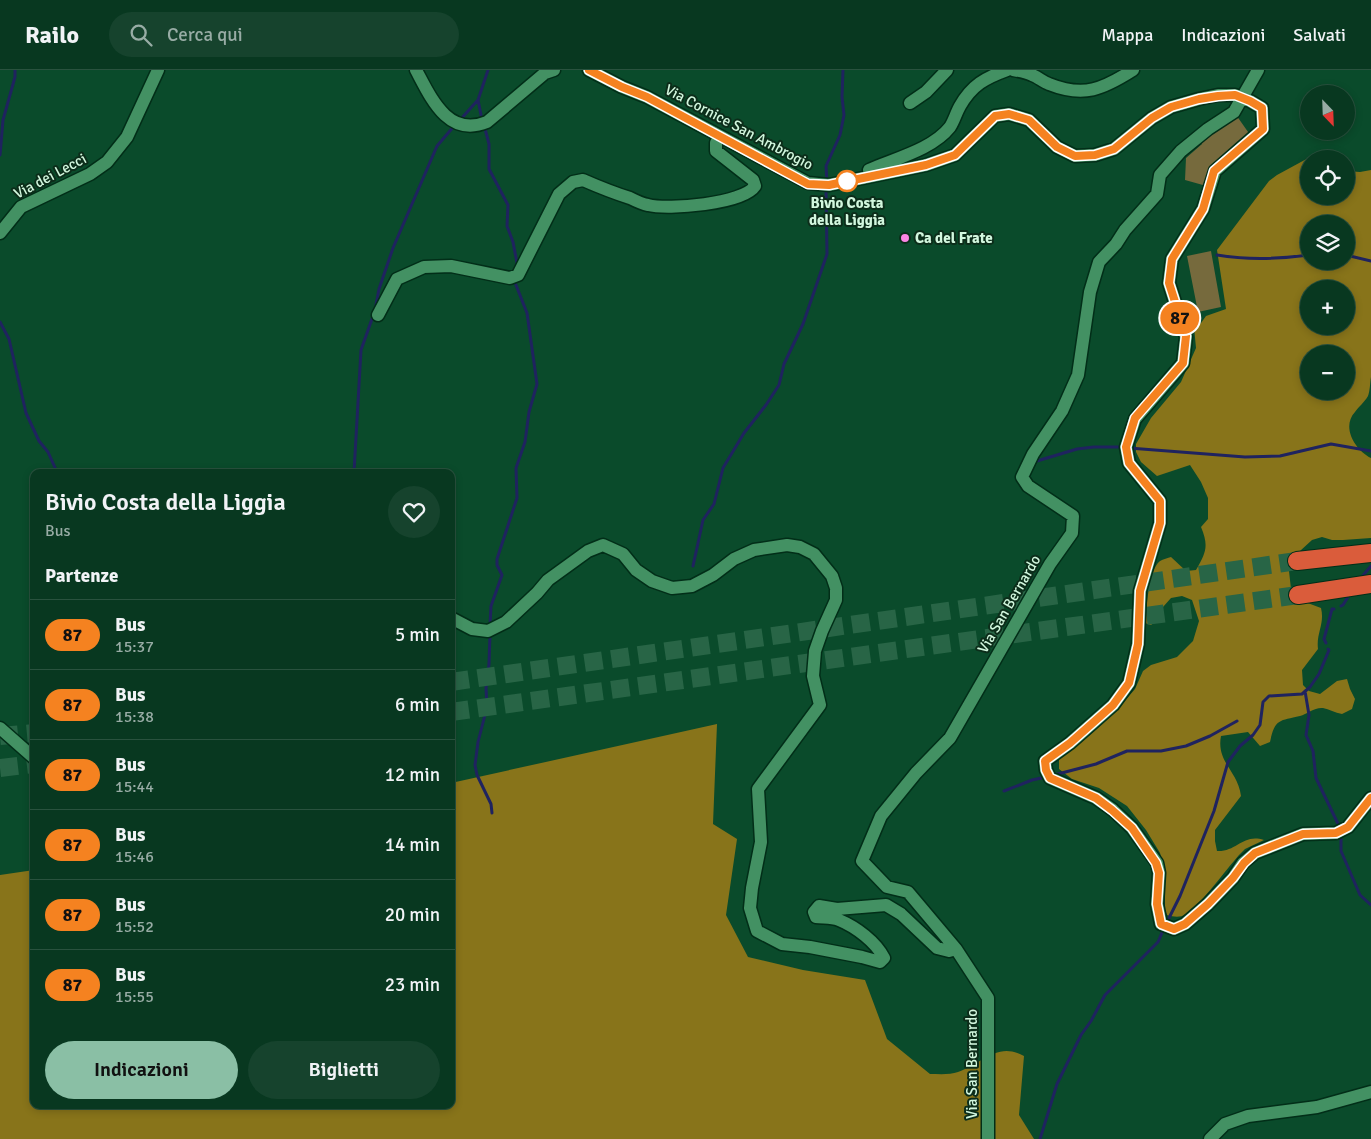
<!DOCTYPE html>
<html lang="it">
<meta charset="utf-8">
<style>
body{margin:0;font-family:Signika,sans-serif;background:#16432d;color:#f1f3f6;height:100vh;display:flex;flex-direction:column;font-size:19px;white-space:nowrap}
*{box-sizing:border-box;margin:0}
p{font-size:16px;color:#98aca5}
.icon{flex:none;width:28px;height:28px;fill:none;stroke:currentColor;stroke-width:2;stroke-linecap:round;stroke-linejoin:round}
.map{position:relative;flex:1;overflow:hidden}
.sheet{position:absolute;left:30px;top:399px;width:425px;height:640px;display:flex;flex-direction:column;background:#083820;border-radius:10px;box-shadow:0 2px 8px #0003,0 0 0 1px #29523e}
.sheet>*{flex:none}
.badge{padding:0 10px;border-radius:16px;font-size:18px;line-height:32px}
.needle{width:32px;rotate:157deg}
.controls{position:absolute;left:1300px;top:15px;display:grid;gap:10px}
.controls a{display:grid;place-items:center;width:55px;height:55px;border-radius:50%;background:#083820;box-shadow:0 2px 8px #0003,0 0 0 1px #29523e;font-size:25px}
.map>.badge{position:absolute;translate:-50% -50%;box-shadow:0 0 0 2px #fff}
h2{padding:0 15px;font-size:19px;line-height:45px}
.round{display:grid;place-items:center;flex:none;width:52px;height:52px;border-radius:26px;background:#16432d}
.headline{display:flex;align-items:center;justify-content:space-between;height:85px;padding:0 15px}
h1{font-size:24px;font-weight:600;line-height:38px}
.cta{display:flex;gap:10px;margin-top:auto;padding:10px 15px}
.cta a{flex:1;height:58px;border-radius:30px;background:#8abfa5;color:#111;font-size:20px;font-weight:600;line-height:58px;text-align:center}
.cta a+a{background:#16432d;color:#f1f3f6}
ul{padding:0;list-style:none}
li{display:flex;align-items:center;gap:15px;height:70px;padding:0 15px;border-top:1px solid #29523e}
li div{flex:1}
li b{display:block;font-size:19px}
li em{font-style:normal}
li .badge{min-width:55px;font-weight:700;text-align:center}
header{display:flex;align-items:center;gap:30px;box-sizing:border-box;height:70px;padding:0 25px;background:#083820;border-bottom:1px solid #29523e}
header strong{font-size:24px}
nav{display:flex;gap:28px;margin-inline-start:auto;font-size:18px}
.search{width:350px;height:45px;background:#16432d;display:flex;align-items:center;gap:12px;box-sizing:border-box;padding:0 18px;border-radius:28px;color:#98aca5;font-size:19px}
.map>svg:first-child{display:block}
</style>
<header>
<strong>Railo</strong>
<div class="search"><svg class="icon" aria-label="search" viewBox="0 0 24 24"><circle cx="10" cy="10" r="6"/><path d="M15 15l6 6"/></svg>Cerca qui</div>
<nav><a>Mappa</a><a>Indicazioni</a><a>Salvati</a></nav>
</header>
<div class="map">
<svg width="1371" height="1069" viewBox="0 0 1371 1069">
<rect width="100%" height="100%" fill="#0a4b2b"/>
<path fill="#766a3d" d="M1234 42 1253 69 1215 101 1210 117 1185 110 1186 88 1202 74 1197 68Z
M1211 181 1221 237 1198 242 1187 186Z"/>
<path fill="#88741a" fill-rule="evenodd" d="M1312 86H1323L1327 89H1309V126H1346V101L1360 102 1371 100V307C1370 313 1370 321 1368 326 1364 333 1359 336 1355 342 1341 357 1355 380 1371 388V468L1343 470H1332L1322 467 1312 470 1288 492 1291 519 1297 529 1321 538C1325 554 1316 563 1318 579L1302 600 1303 615 1309 621 1320 624 1337 611 1347 609 1350 619 1355 629 1352 639 1342 644C1335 643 1329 639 1323 638 1315 637 1307 644 1300 646 1280 651 1275 648 1270 672L1260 676 1248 662 1221 666C1216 692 1238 701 1241 726L1215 760V771L1217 781C1237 782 1243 763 1264 770L1245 779 1239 785C1225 801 1203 832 1186 844 1180 848 1174 847 1167 845L1165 840V802L1160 783 1146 760 1127 736 1099 718 1072 709 1059 699V689L1092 663 1117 640 1135 619 1143 601 1151 595 1177 587 1193 571 1199 551 1192 530 1182 526 1171 528 1163 537 1160 547 1151 555 1145 553C1147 538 1148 500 1160 491 1163 489 1168 488 1171 487L1186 501 1196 500C1206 483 1209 476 1201 457L1208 449V428L1201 412 1190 395 1157 406 1141 392 1136 382V374L1151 348 1181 312 1196 278 1194 257 1201 253 1206 246 1226 239 1217 180 1269 111 1277 105ZM1309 154H1346V191H1309ZM1309 219H1346V256H1309ZM1309 284H1346V321H1309Z
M717 654 713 754 737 769 726 845 748 887 803 900 865 910 887 969 930 1004C939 1004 950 1005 958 1002 982 994 997 971 1024 986L1019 1045 1034 1069H0V805L34 800V1035H451V713Z"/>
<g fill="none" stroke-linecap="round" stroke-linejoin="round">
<path stroke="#1f235f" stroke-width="3" d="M460 50 477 31
M482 50 478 30 488 0
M484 55 489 74V99L508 135 507 156 513 172 517 193 515 199
M0 85 3 50 15 7V0
M827 113 826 96 840 65 844 45 842 27 843 0
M1217 185C1247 190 1279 189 1309 185
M1346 185 1371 191
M375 240 379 219 393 178 437 76 455 55
M0 252 9 269 26 343 39 371 48 382 57 402
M1129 378 1245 387 1280 386 1331 374 1371 381
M1037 391 1077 379 1094 377H1123
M354 402 361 280 373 246
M693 496 703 450 714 434 723 398 744 363 766 335 779 315 784 294 803 254 827 184 826 119
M1360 509 1371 496
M1341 536 1343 535 1351 522
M490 555 491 536 502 505 497 495V489L517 428 516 398 525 372 529 342 537 314 527 243 514 210
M490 564 489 594 486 618 487 637 478 672 475 695 477 705 491 734 492 743
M1326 573 1324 569 1332 539H1334
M1305 621 1309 645 1306 665 1313 681 1316 708 1340 758
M1054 705 1096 694 1127 681H1161L1186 676 1210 666 1237 651
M1004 721 1032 710 1046 707
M1341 764V781L1344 788 1360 825 1371 835
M1167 852 1180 826 1214 741 1228 692 1240 676 1253 665 1260 655 1263 632 1269 626 1302 624 1310 617 1319 604 1329 580 1328 579
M1040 1069 1057 1014 1081 965 1091 951 1105 925 1158 872 1164 858"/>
<path stroke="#286546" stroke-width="18" stroke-dasharray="18 9" stroke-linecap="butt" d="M451 612 1297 491
M451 642 1298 525
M0 666 34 663
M0 698 34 694"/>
<defs>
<path id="minor" d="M416 0C431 28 448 68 487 52L545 3 554 0
M589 0 622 17 647 27 808 113 829 115 926 95 955 85 995 46 1009 44 1029 50 1057 77 1075 86 1095 85 1114 79 1152 48 1171 37 1199 29 1218 25H1235L1250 31 1262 38 1263 59 1215 101 1203 139 1172 189 1169 213 1186 267 1183 293 1135 349 1126 377 1129 393 1160 431V453L1140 521 1138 574 1129 613 1113 635 1070 673 1045 691 1046 700 1050 708 1096 728 1113 740 1132 758 1157 793 1159 803 1157 834 1161 854 1174 859 1185 854 1208 834 1233 808 1243 793 1255 783 1303 764 1336 763 1348 757 1371 728
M1013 0C1019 1 1026 2 1032 5 1038 7 1043 12 1049 14 1084 28 1103 19 1133 0
M910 33 926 22 947 0
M869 100C893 89 932 80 950 57 954 51 956 43 960 36 972 15 985 8 1007 0
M0 163 21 137 90 104 107 92 127 67 158 0
M378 245 397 209 424 197 451 196 510 208 518 205 559 124 573 112 583 110C599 117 614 123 630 128 636 131 642 134 648 135 668 140 743 134 755 116L753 110 716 81V73L719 67
M451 548 472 559 488 561 506 552 537 523 548 510 588 481 603 475 623 484 636 500 652 511 672 518 692 516 713 505 734 489 754 480 787 475 800 477 814 484 832 506 836 518V530L822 561 815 581 813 606 820 635 758 719 761 772 752 818 750 838 757 861 782 874 810 877 862 887 880 892 884 888C876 872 856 857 839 850 832 847 823 848 816 847L814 842 819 836 837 839 886 835 901 844 937 878 949 881 956 879
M0 658 34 688
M988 1069V928L956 879 908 822 887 817 862 791 881 746 916 703 950 668 1050 494 1072 463 1073 446 1028 416 1022 407 1033 384 1062 341 1078 305 1090 222 1099 192 1116 174 1125 160 1157 124 1160 105 1181 81 1208 59 1234 42 1258 0
M1210 1069 1225 1054 1248 1046 1317 1037 1371 1022"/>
<path id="highway" d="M1297 491 1371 483
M1298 525 1371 514"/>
</defs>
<use href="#minor" stroke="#022e18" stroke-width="15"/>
<use href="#highway" stroke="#022e18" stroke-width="20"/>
<use href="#minor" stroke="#439163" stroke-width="12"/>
<use href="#highway" stroke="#da5c3b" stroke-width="18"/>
</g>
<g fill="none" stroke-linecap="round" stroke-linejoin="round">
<defs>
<path id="line" d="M589 0 622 17 647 27 808 114 829 115 926 95 955 85 995 46 1009 44 1029 50 1057 77 1075 86 1095 85 1114 79 1152 48 1171 37 1199 29 1218 26 1235 25 1250 31 1262 38 1263 59 1214 101 1203 139 1172 189 1169 213 1186 266 1183 293 1135 348 1126 377 1129 393 1160 431V453L1140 521 1138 574 1129 613 1113 635 1070 673 1045 691 1046 700 1050 708 1096 728 1112 740 1132 758 1156 793 1159 803 1157 834 1161 854 1174 859 1185 854 1208 834 1233 808 1244 793 1255 783 1303 764 1336 763 1348 757 1371 728"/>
</defs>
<use href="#line" stroke="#fff" stroke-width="11"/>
<use href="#line" stroke="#f58220" stroke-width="8"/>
</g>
<circle fill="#fff" stroke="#f58220" stroke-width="2.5" cx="847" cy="111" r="10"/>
<circle fill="#fc86e4" stroke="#0c2d1a" stroke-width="2" cx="905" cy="168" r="5"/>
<g text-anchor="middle" stroke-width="4" stroke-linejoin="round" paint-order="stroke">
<g font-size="15" fill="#d2f7de" stroke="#0c2d1a">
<text transform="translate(739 57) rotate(28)" y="5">Via Cornice San Ambrogio</text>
<text transform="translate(50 106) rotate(-28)" y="5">Via dei Lecci</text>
<text transform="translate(1009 534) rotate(-60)" y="5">Via San Bernardo</text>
<text transform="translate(972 994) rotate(-90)" y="5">Via San Bernardo</text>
</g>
<g font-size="15" font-weight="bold" fill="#d2f7de" stroke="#0c2d1a">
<text x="847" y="138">Bivio Costa<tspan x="847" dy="17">della Liggia</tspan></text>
</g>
<g font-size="15" font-weight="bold" fill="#d2f7de" stroke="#0c2d1a" text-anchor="start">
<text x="915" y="173">Ca del Frate</text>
</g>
</g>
</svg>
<div class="controls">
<a><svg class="needle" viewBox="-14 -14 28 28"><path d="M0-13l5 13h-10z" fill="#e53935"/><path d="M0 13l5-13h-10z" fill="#98aca5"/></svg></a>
<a><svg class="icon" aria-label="locate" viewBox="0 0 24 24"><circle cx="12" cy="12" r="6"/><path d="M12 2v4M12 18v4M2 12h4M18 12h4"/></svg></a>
<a><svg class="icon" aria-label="layers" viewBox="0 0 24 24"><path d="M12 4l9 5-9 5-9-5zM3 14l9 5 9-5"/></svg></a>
<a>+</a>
<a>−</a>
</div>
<b class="badge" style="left:1180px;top:248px;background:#f58220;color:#111">87</b>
<section class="sheet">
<div class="headline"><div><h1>Bivio Costa della Liggia</h1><p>Bus</p></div><a class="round"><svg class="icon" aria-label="heart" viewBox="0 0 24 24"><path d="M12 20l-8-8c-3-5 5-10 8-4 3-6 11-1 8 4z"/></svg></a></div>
<h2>Partenze</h2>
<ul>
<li><span class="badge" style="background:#f58220;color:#111">87</span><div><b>Bus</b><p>15:37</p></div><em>5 min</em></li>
<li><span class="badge" style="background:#f58220;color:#111">87</span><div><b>Bus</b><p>15:38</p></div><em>6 min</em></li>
<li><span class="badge" style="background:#f58220;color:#111">87</span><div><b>Bus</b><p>15:44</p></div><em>12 min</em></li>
<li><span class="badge" style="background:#f58220;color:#111">87</span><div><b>Bus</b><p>15:46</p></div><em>14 min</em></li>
<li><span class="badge" style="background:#f58220;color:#111">87</span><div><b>Bus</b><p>15:52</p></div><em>20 min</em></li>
<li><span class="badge" style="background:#f58220;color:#111">87</span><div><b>Bus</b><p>15:55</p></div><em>23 min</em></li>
</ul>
<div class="cta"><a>Indicazioni</a><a>Biglietti</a></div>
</section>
</div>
